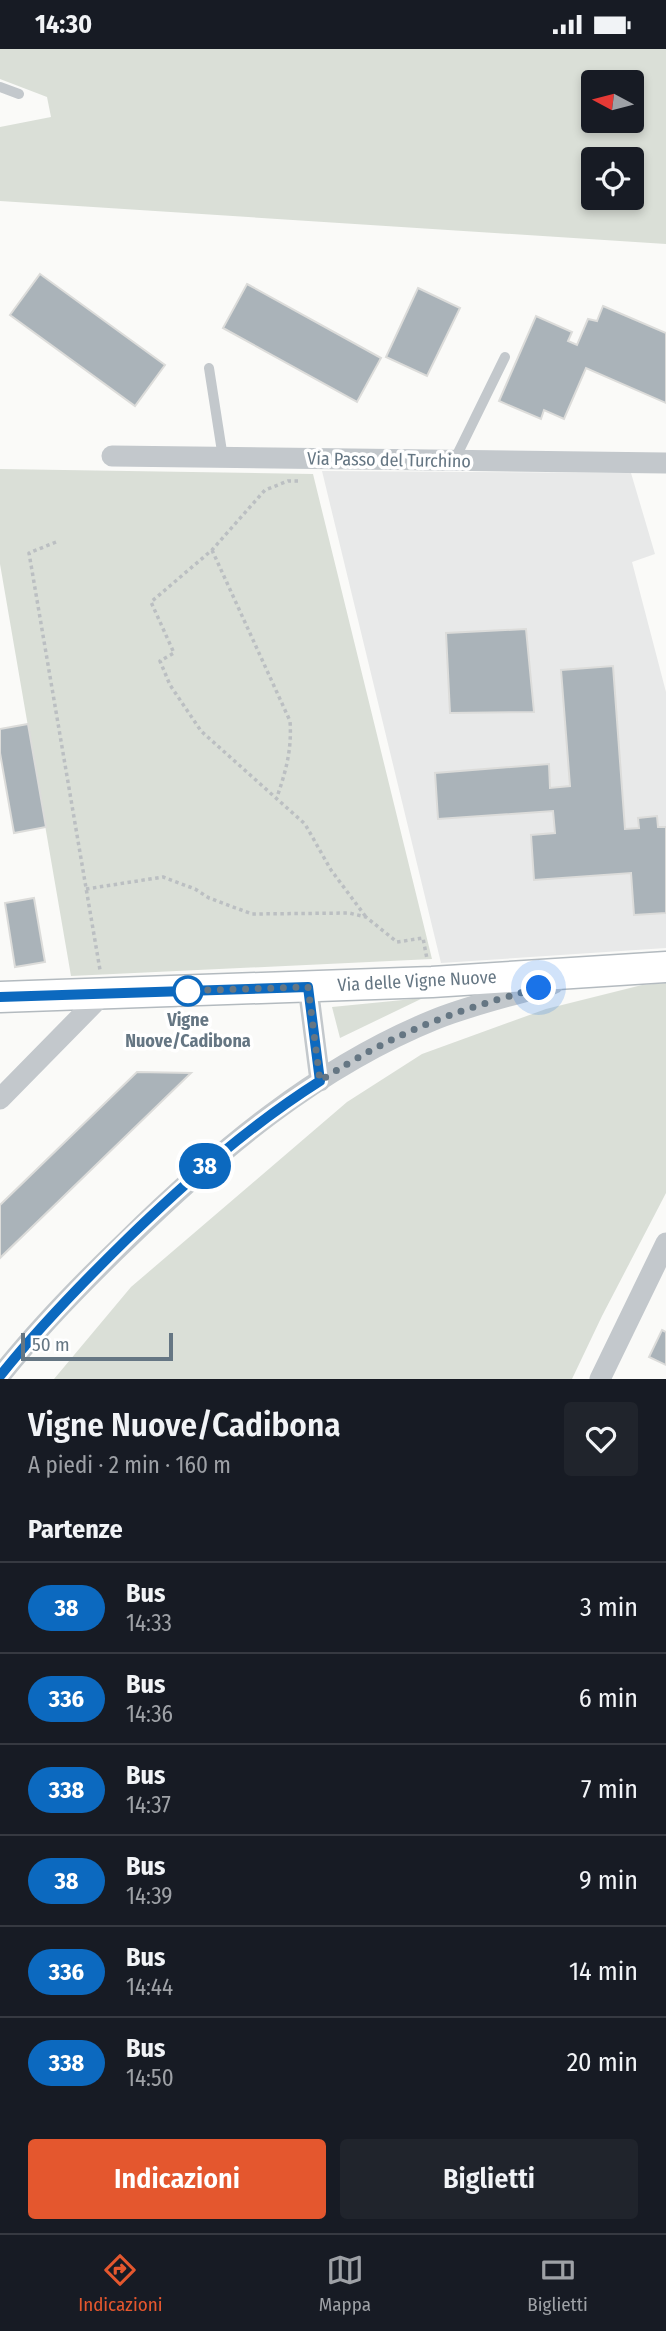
<!DOCTYPE html>
<html lang="it">
<meta charset="utf-8">
<style>
body{margin:0;font-family:"Fira Sans Condensed",sans-serif;background:#20242c;color:#f1f3f6;height:100vh;display:flex;flex-direction:column;font-size:26px;white-space:nowrap}
*{box-sizing:border-box;margin:0}
p{font-size:23px;color:#9ea1a6}
.icon{flex:none;width:38px;height:38px;fill:none;stroke:currentColor;stroke-width:2;stroke-linecap:round;stroke-linejoin:round}
.map{position:relative;height:1330px;overflow:hidden}
.drawer{display:flex;flex-direction:column;background:#171b24;flex:1}
.drawer>*{flex:none}
.badge{padding:0 14px;border-radius:23px;font-size:24px;line-height:46px}
.needle{width:46px;rotate:277deg}
.controls{position:absolute;left:581px;top:21px;display:grid;gap:14px}
.controls a{display:grid;place-items:center;width:63px;height:63px;border-radius:7px;background:#171b24;box-shadow:0 4px 10px #0003;font-size:35px}
.scale{position:absolute;left:21px;bottom:18px;width:152px;box-sizing:border-box;padding-left:7px;border:4px solid #657683;border-top:0;font-size:19px;line-height:24px;white-space:nowrap;color:#657683;-webkit-text-stroke:5px #fff;paint-order:stroke}
.you{position:absolute;width:35px;height:35px;margin:-18px;border:5px solid #fff;border-radius:50%;background:#1a73e8;box-shadow:0 0 0 10px #1a73e833}
.map>.badge{position:absolute;translate:-50% -50%;box-shadow:0 0 0 4px #fff}
h2{padding:0 28px;font-size:26px;line-height:63px}
.round{display:grid;place-items:center;flex:none;width:74px;height:74px;border-radius:7px;background:#20242c}
.overview{display:flex;align-items:center;justify-content:space-between;height:119px;padding:0 28px}
h1{font-size:33px;font-weight:600;line-height:52px}
.action{display:flex;gap:14px;margin-top:auto;padding:14px 28px}
.action a{flex:1;height:80px;border-radius:7px;background:#e4572e;color:#fff;font-size:28px;font-weight:600;line-height:80px;text-align:center}
.action a+a{background:#20242c;color:#f1f3f6}
ul{padding:0;list-style:none}
li{display:flex;align-items:center;gap:21px;height:91px;padding:0 28px;border-top:2px solid #363941}
li div{flex:1}
li b{display:block;font-size:26px}
li em{font-style:normal}
li .badge{min-width:77px;font-weight:700;text-align:center}
.status{display:flex;justify-content:space-between;align-items:center;height:49px;padding:0 35px;background:#171b24;direction:ltr}
.status svg{height:19px;fill:currentColor}
.tab-bar{display:flex;justify-content:space-around;align-items:center;height:98px;border-top:2px solid #363941;background:#171b24;font-size:19px;color:#9ea1a6}
.tab-bar a{display:grid;justify-items:center;gap:4px}
.tab-bar .current{color:#e4572e}
.map>svg:first-child{display:block}
</style>
<div class="status"><b>14:30</b><svg viewBox="0 0 49 12"><path d="M0 12V9h3v3zM5 12V6h3v6zM10 12V3h3v9zM15 12V0h3v12zM26 1h20v11H26zM47 4h2v5h-2z"/></svg></div>
<div class="map">
<svg width="666" height="1330" viewBox="0 0 666 1330">
<rect width="100%" height="100%" fill="#fafaf8"/>
<path fill="#e8e9e9" d="M322 422 631 424 655 505 632 513 666 643V899L441 914Z"/>
<path fill="#dadfd7" fill-rule="evenodd" d="M0 0H666V195L0 152V78L51 68 47 48 0 30ZM632 33V72H593V33ZM632 110V149H593V110Z
M0 420 313 425 432 910 71 927 0 515Z
M666 934V1144L602 1267 572 1330H54L131 1238 347 1053 422 1005 546 960 642 936Z
M423 949 340 989 332 958Z"/>
<path fill="#aab3b9" stroke="#dcdcda" stroke-width="2" d="M40 225 165 316 135 357 10 266Z
M247 235 381 309 357 353 223 279Z
M418 239 460 259 427 327 386 308Z
M603 257 666 284V354L586 319 564 370 544 361 541 370 499 352 536 267 572 283 568 292 577 296 588 270 597 272Z
M526 580 534 663 450 664 446 584Z
M613 617 625 780 639 779 638 769 657 767 658 778H666V864L634 866 631 824 534 831 531 786 555 784 553 762 438 770 435 724 549 715 550 739 570 737 561 621Z
M28 675 46 778 14 784 0 704V680Z
M34 849 45 913 15 918 5 854Z
M137 1023 191 1024 0 1209V1156Z
M662 1281 666 1283V1316L649 1308Z"/>
<g fill="none" stroke-linecap="round" stroke-linejoin="round">
<defs>
<path id="secondary" d="M0 948 432 933 666 918"/>
</defs>
<use href="#secondary" stroke="#b3babf" stroke-width="33"/>
<path stroke="#bbbfc2" stroke-width="3.5" stroke-dasharray="3.5 3.5" stroke-linecap="butt" d="M298 432H288L265 441 212 501 151 553 174 604 160 612 170 636 201 682 305 775 331 821 366 868
M56 493 29 504 100 921
M212 501 290 672C292 700 286 722 277 748
M86 840 163 828 195 840 209 849 252 865 349 864 366 868 397 893 423 889 427 910"/>
<path stroke="#c3c8cc" stroke-width="10" d="M0 38 19 45
M209 319 223 409
M454 412 505 308"/>
<path stroke="#c3c8cc" stroke-width="21" d="M112 407 666 414
M308 938 320 1032
M0 1050 104 944
M0 1327C39 1278 82 1234 127 1191 218 1102 317 1018 436 970 474 955 514 946 553 935
M600 1330 666 1194"/>
<use href="#secondary" stroke="#fff" stroke-width="30"/>
</g>
<g fill="none" stroke-linecap="round" stroke-linejoin="round">
<defs>
<path id="line" d="M0 948 308 938 320 1032C249 1077 187 1132 127 1190 82 1234 39 1278 0 1327"/>
</defs>
<use href="#line" stroke="#fff" stroke-width="16"/>
<use href="#line" stroke="#0c69bf" stroke-width="10"/>
<path stroke="#657683" stroke-width="7" stroke-dasharray="0 12.6" d="M188 942H179L308 938 320 1032C393 984 455 961 539 939"/>
</g>
<circle fill="#fff" stroke="#0c69bf" stroke-width="3.5" cx="188" cy="942" r="14"/>
<g text-anchor="middle" stroke-width="7" stroke-linejoin="round" paint-order="stroke">
<g font-size="18" fill="#657683" stroke="#fff">
<text transform="translate(389 411) rotate(1)" y="6">Via Passo del Turchino</text>
<text transform="translate(417 932) rotate(-3)" y="6">Via delle Vigne Nuove</text>
</g>
<g font-size="18" font-weight="bold" fill="#657683" stroke="#fff">
<text x="188" y="977">Vigne<tspan x="188" dy="21">Nuove/Cadibona</tspan></text>
</g>
</g>
</svg>
<div class="controls">
<a><svg class="needle" viewBox="-14 -14 28 28"><path d="M0-13l5 13h-10z" fill="#e53935"/><path d="M0 13l5-13h-10z" fill="#9ea1a6"/></svg></a>
<a><svg class="icon" aria-label="locate" viewBox="0 0 24 24"><circle cx="12" cy="12" r="6"/><path d="M12 2v4M12 18v4M2 12h4M18 12h4"/></svg></a>
</div>
<div class="scale">50 m</div>
<div class="you" style="left:539px;top:939px"></div>
<b class="badge" style="left:205px;top:1117px;background:#0c69bf;color:#fff">38</b>
</div>
<section class="drawer">
<div class="overview"><div><h1>Vigne Nuove/Cadibona</h1><p>A piedi · 2 min · 160 m</p></div><a class="round"><svg class="icon" aria-label="heart" viewBox="0 0 24 24"><path d="M12 20l-8-8c-3-5 5-10 8-4 3-6 11-1 8 4z"/></svg></a></div>
<h2>Partenze</h2>
<ul>
<li><span class="badge" style="background:#0c69bf;color:#fff">38</span><div><b>Bus</b><p>14:33</p></div><em>3 min</em></li>
<li><span class="badge" style="background:#0c69bf;color:#fff">336</span><div><b>Bus</b><p>14:36</p></div><em>6 min</em></li>
<li><span class="badge" style="background:#0c69bf;color:#fff">338</span><div><b>Bus</b><p>14:37</p></div><em>7 min</em></li>
<li><span class="badge" style="background:#0c69bf;color:#fff">38</span><div><b>Bus</b><p>14:39</p></div><em>9 min</em></li>
<li><span class="badge" style="background:#0c69bf;color:#fff">336</span><div><b>Bus</b><p>14:44</p></div><em>14 min</em></li>
<li><span class="badge" style="background:#0c69bf;color:#fff">338</span><div><b>Bus</b><p>14:50</p></div><em>20 min</em></li>
</ul>
<div class="action"><a>Indicazioni</a><a>Biglietti</a></div>
</section>
<nav class="tab-bar">
<a class="current"><svg class="icon" aria-label="directions" viewBox="0 0 24 24"><path d="M12 3l9 9-9 9-9-9zM9 14v-3h6M13 9l2 2-2 2"/></svg>Indicazioni</a>
<a><svg class="icon" aria-label="map" viewBox="0 0 24 24"><path d="M3 6l6-2 6 2 6-2v14l-6 2-6-2-6 2zM9 4v14M15 6v14"/></svg>Mappa</a>
<a><svg class="icon" aria-label="tickets" viewBox="0 0 24 24"><path d="M3 7h18v10H3zM15 7v10"/></svg>Biglietti</a>
</nav>
